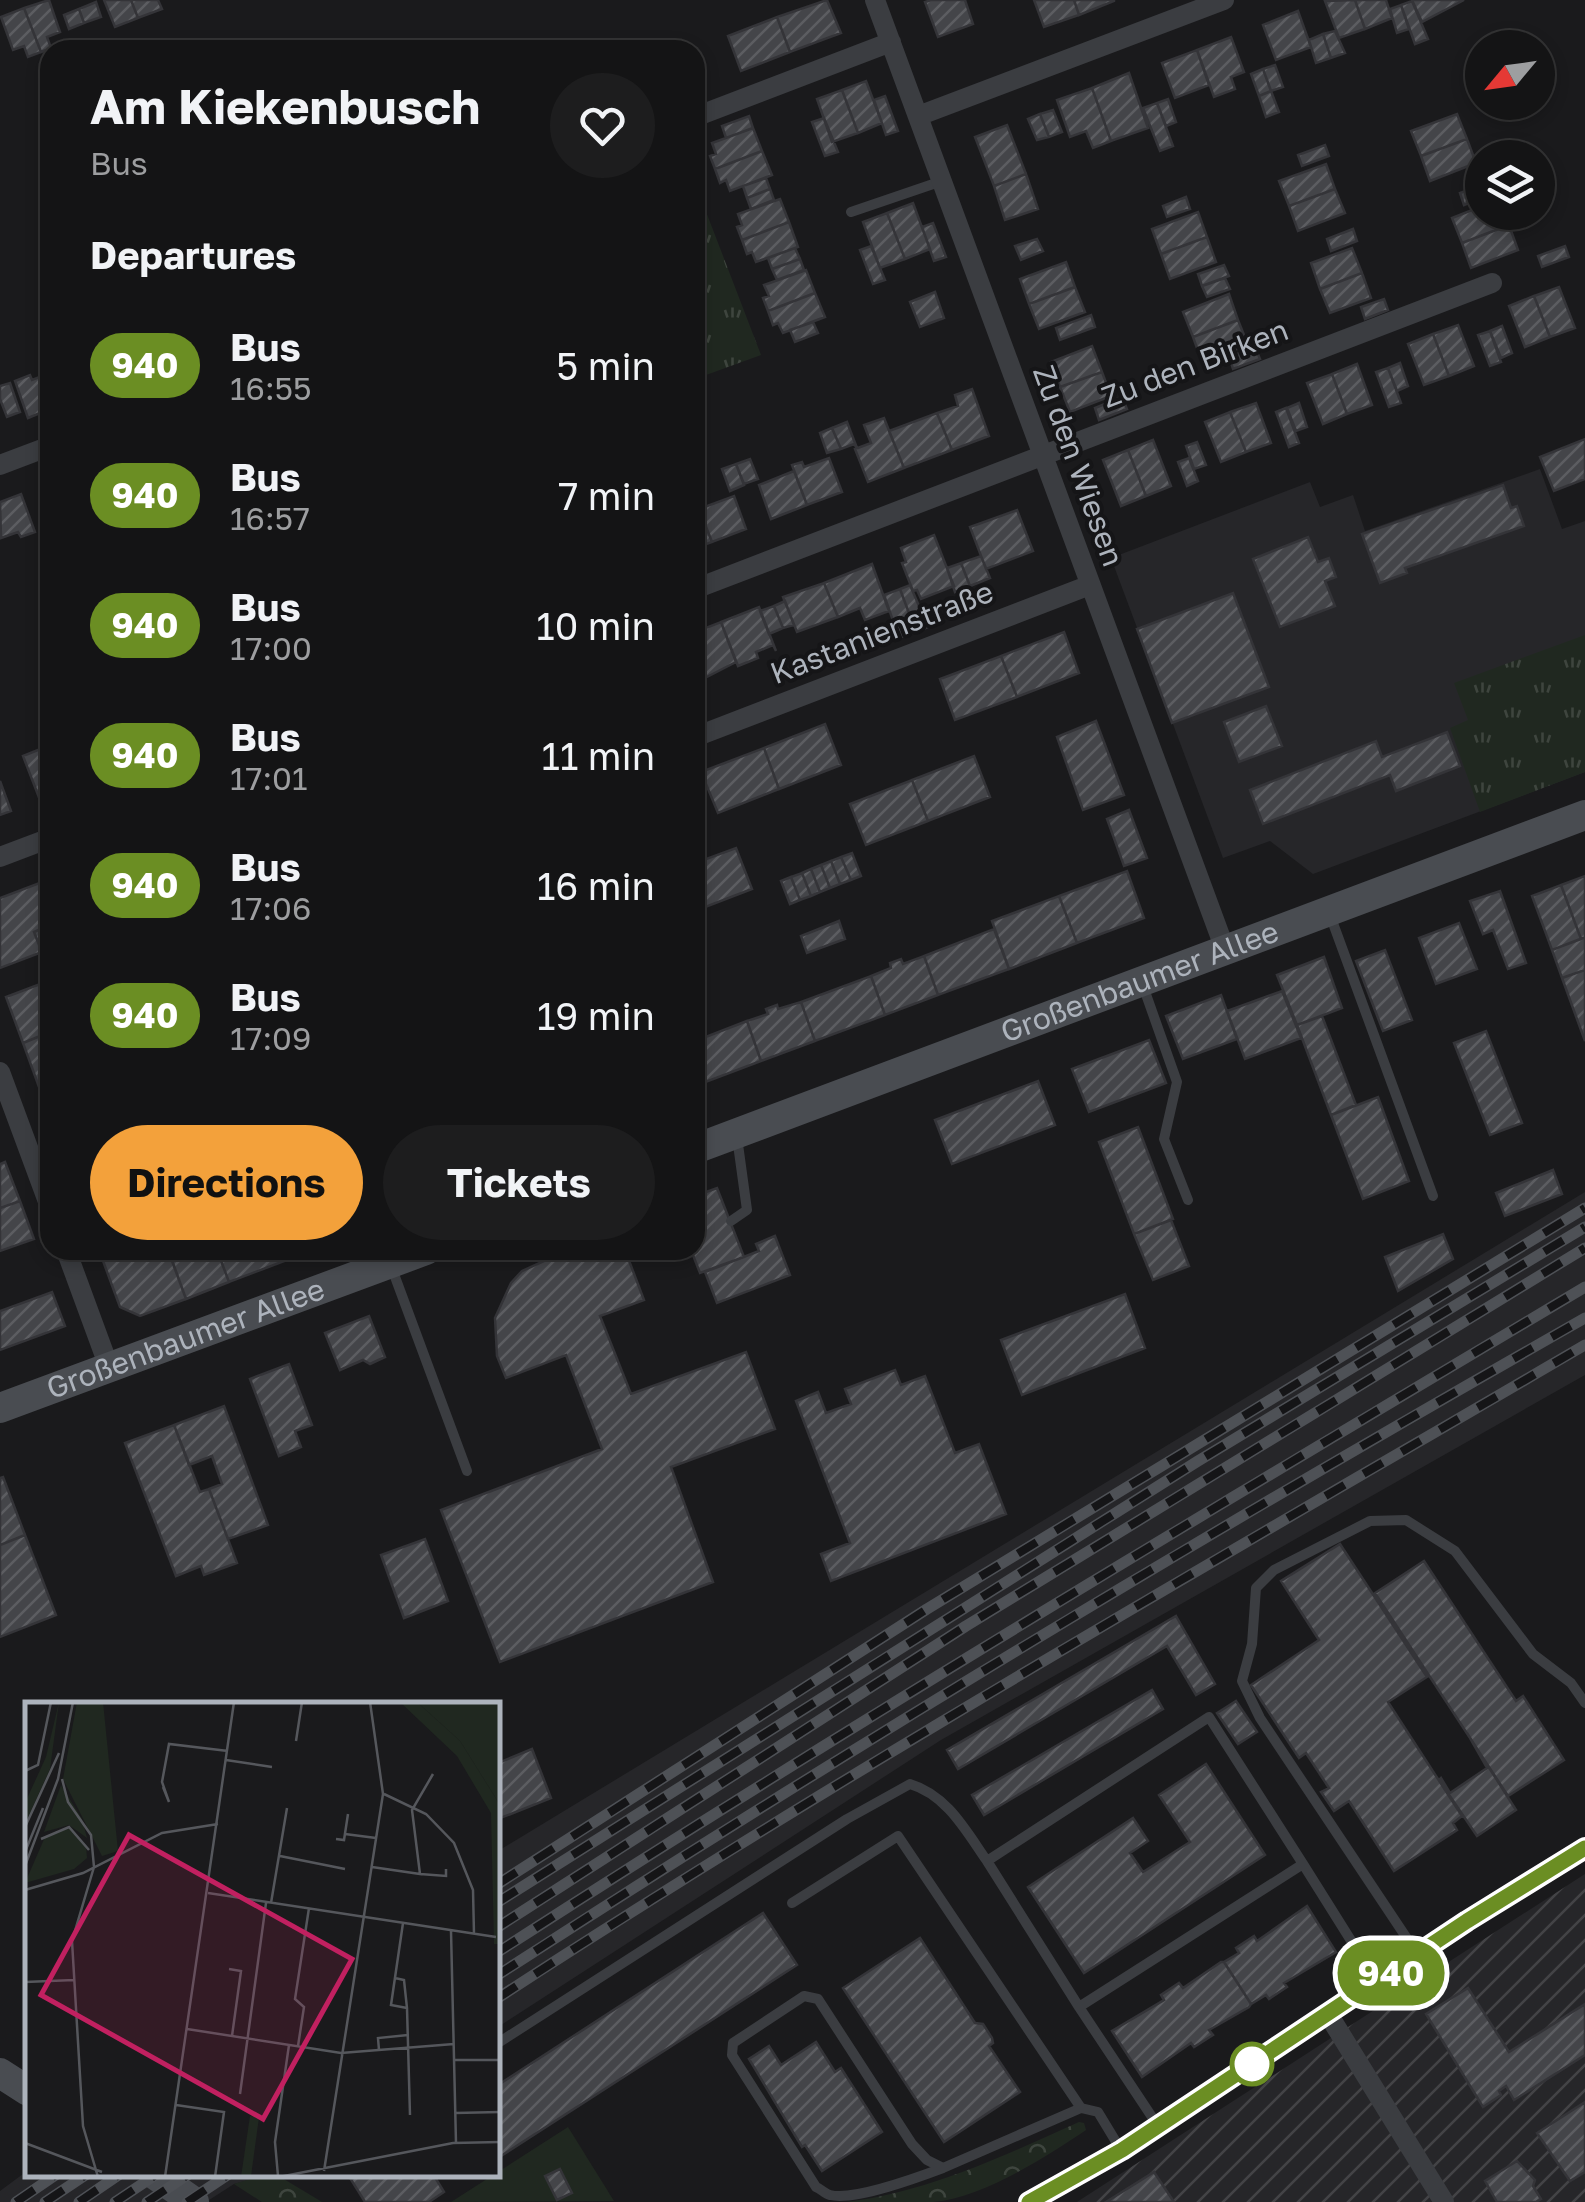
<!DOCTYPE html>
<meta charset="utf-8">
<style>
body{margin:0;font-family:"Golos Text",sans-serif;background:#1d1d1e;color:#f1f3f6;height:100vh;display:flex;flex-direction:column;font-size:38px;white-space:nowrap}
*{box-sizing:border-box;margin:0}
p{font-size:32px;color:#9d9ea0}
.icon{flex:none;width:55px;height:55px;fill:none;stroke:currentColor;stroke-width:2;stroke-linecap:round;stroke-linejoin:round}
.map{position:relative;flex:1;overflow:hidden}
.panel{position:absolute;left:40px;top:40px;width:665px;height:1220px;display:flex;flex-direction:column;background:#141415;border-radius:30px;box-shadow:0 5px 15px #0003,0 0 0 2px #333334}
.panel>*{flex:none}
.badge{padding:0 20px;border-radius:32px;font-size:35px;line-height:65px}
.needle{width:65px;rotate:241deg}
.buttons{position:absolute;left:1465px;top:30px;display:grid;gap:20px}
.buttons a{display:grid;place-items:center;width:90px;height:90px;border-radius:50%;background:#141415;box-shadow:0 5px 15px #0003,0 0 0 2px #333334;font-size:50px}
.map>.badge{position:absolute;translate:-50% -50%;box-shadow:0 0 0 5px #fff}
h2{padding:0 50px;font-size:38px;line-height:90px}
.round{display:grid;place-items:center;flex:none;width:105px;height:105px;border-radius:52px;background:#1d1d1e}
.overview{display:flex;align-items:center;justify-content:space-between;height:170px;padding:0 50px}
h1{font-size:48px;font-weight:700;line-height:75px}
.primary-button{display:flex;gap:20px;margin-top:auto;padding:20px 50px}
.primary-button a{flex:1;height:115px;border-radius:60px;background:#f3a13b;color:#111;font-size:40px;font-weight:700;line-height:115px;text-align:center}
.primary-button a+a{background:#1d1d1e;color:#f1f3f6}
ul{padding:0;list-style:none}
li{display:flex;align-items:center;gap:30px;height:130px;padding:0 50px}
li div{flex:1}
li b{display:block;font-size:38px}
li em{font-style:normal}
li .badge{min-width:110px;font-weight:700;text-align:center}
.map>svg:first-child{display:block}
</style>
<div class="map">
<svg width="1585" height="2202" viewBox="0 0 1585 2202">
<defs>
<pattern id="industrial-furrows" width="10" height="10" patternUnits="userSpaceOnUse" patternTransform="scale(2.5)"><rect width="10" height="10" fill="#262629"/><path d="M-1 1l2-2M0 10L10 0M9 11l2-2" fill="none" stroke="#434346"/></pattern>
<pattern id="forest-crowns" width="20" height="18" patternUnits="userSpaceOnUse" patternTransform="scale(2.5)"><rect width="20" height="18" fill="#202820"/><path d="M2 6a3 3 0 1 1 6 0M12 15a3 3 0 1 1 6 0" fill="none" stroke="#3e453e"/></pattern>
<pattern id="park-tufts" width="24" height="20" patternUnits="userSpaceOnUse" patternTransform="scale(2.5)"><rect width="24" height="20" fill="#202820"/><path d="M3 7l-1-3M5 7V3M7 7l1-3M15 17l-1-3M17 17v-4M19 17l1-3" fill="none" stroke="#3e453e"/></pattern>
<pattern id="building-hatch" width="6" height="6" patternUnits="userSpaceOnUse" patternTransform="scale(2.5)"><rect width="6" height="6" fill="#444549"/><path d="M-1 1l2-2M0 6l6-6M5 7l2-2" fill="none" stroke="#5c5d61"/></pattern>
</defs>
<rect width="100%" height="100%" fill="#1a1a1c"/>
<path fill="#262629" d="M1540 469 1562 529 1585 521V772L1313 874 1270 841 1223 858 1111 558 1310 482 1320 507 1353 495 1365 531Z
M1585 1192V1375L941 1740 498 2027V1851Z
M27 2171 28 2174 267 2175 234 2184 206 2202H0V2191Z"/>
<path fill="url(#industrial-furrows)" d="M1585 1874V2202H1077Z"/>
<path fill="#202820" d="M568 2127 614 2201 451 2202Z"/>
<path fill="url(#forest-crowns)" d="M1079 2122 1084 2123 1086 2130C1044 2158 984 2197 933 2202 905 2202 875 2202 847 2202 931 2191 1003 2156 1079 2122Z
M267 2174 277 2175 322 2202H262L234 2184Z"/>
<path fill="url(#park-tufts)" d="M695 183 761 355 695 379Z
M1585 635V772L1480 812 1450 728 1468 720 1454 683Z"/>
<path fill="url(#building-hatch)" stroke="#343438" stroke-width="2.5" d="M49 0 60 32 47 37 51 48 41 52 24 8Z
M104 0H131L138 18 115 27Z
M131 0H158L162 9 138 18Z
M827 0 841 33 790 52 777 17Z
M931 0H965L973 24 938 37 925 2Z
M1034 0H1074L1079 15 1044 27Z
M1074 0H1114V1L1079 15Z
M1355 0H1386L1392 18 1365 29Z
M1355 0 1365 29 1339 38 1325 1Z
M1464 0 1422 22 1412 0Z
M1412 1 1428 39 1415 44 1401 5Z
M96 2 101 17 84 23 79 9Z
M1401 5 1409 29 1397 33 1390 9Z
M24 8 41 52 28 57 24 46 13 50 1 17Z
M79 9 84 23 69 29 64 15Z
M1298 11 1311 47 1276 60 1263 25Z
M777 17 790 52 741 71 728 36Z
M1335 31 1345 53 1331 58 1323 34Z
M1323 34 1331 58 1316 63 1309 40Z
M1231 37 1244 72 1231 77 1235 89 1214 97 1197 50Z
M1197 50 1209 85 1175 98 1162 63Z
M1275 65 1283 87 1271 91 1263 69Z
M1263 69 1271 91 1259 96 1251 74Z
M1129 73 1148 128 1111 141 1092 88Z
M866 81 882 123 858 133 842 90Z
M1092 88 1111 141 1093 148 1086 131 1070 137 1057 100Z
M842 90 858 133 832 142 817 99Z
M1271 91 1279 112 1266 117 1259 96Z
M885 96 898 131 886 135 874 100Z
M1168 99 1176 122 1166 126 1157 103Z
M1157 103 1173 146 1160 151 1143 108Z
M1053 110 1062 132 1049 137 1040 114Z
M1040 114 1049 137 1037 140 1028 119Z
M1457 114 1467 139 1421 156 1411 131Z
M749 116 753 128 726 138 722 126Z
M824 118 838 152 825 156 812 122Z
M1007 125 1026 174 994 186 975 137Z
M753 128 762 151 715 169 710 156 716 154 712 143Z
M1467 139 1476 163 1430 181 1421 156Z
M1325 145 1329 156 1302 166 1298 155Z
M762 151 772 175 730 191 726 180 720 183 715 169Z
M1326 164 1335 189 1289 206 1279 181Z
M1026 174 1038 209 1005 220 994 186Z
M766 178 770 189 747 198 743 186Z
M1482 185V198L1464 205 1460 193Z
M770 189 774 200 751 209 747 198Z
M1335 189 1345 213 1298 231 1289 206Z
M1186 197 1190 209 1167 217 1163 206Z
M780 199 789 222 742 240 737 227 742 225 738 214Z
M913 203 930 249 905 259 887 213Z
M1482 206V212H1504L1509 225 1462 243 1452 218Z
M1198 212 1207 237 1161 254 1152 229Z
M887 213 905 259 880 268 863 222Z
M789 222 798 247 756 262 752 252 747 254 742 240Z
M933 223 946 257 934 261 922 227Z
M1509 225 1518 250 1471 268 1462 243Z
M1353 229 1357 241 1331 251 1327 239Z
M1207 237 1216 262 1170 279 1161 254Z
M1037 239 1043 251 1021 260 1015 246Z
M871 246 885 280 873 284 860 250Z
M1565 246 1569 257 1542 267 1538 256Z
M795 248 800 259 772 269 768 258Z
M1352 248 1362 273 1320 289 1311 263Z
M800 259 804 270 777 280 772 269Z
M1066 262 1075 287 1029 304 1020 279Z
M1224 265 1229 276 1202 286 1198 274Z
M806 270 815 293 768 311 763 298 769 296 764 285Z
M1362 273 1371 298 1330 313 1320 289Z
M1225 278 1230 289 1207 297 1202 286Z
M1075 287 1085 312 1039 329 1029 304Z
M1559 287 1575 328 1550 337 1534 296Z
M935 292 944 318 920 327 910 302Z
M815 293 825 317 783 333 778 323 773 325 768 311Z
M1229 294 1238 320 1193 337 1183 312Z
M1534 296 1550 337 1525 347 1509 306Z
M1384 299 1388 310 1365 319 1361 307Z
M1091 315 1095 327 1060 340 1056 328Z
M1238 320 1248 345 1202 362 1193 337Z
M813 322 818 333 795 342 790 330Z
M1458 325 1474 366 1449 376 1433 334Z
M1502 326 1512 353 1501 358 1490 331Z
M1490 331 1501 362 1490 366 1478 335Z
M1433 334 1449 376 1424 385 1408 344Z
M1092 346 1102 372 1060 387 1051 362Z
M1255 347 1260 359 1233 369 1229 357Z
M1400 363 1408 386 1397 391 1388 368Z
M1357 364 1372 405 1347 414 1332 374Z
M1388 368 1401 403 1389 407 1376 372Z
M1102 372 1111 396 1070 412 1060 387Z
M50 373V409L28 418 15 381 30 375 32 380Z
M1332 374 1347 414 1323 424 1307 383Z
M10 383 20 412 7 417 0 399V386Z
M972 389 989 436 952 450 937 413 958 406 955 395Z
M1122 397 1127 409 1099 420 1095 408Z
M1256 403 1271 443 1246 452 1230 412Z
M1299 403 1307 427 1296 431 1287 408Z
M1286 408 1299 443 1289 447 1276 412Z
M1230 412 1246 452 1221 462 1205 422Z
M937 413 952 450 904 468 889 431Z
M884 418 904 468 868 482 855 449 871 443 864 425Z
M847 422 857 448 854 444 841 449 832 428Z
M832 428 841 449 827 453 820 433Z
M1585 439V479L1554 491 1540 457Z
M1153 440 1171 486 1146 496 1128 450Z
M1197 442 1206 465 1194 469 1186 446Z
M1128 450 1146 496 1121 506 1103 460Z
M829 458 842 492 807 505 792 465 802 462 804 467Z
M1189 458 1198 481 1187 486 1178 462Z
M750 459 758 479 744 484 736 464Z
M736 464 744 485 730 491 722 469Z
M794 471 807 505 771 519 759 485Z
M1503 485 1511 508 1517 506 1524 526 1405 568 1407 573 1380 583 1362 534Z
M21 494 35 532 21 537 18 532 1 538 0 502Z
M734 496 746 529 712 542 699 509Z
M699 509 712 542 695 548V510Z
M1017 510 1033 551 986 569 970 527Z
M934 535 954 586 921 599 917 590 913 591 902 563 906 562 901 548Z
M1308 537 1318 562 1329 558 1336 577 1325 581 1335 606 1280 627 1253 559Z
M981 556 990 578 970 586 961 563Z
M961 563 970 586 955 592 947 568Z
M872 564 889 611 865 620 860 608 838 617 824 583Z
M824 583 838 617 797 632 783 597Z
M910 585 928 627 916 632 900 589Z
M900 589 916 632 899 638 884 595Z
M1233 593 1269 687 1172 723 1137 629Z
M785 601 794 625 783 628 774 606Z
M774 606 783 628 769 634 760 611Z
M759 607 776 651 773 645 756 652 758 658 738 666 721 622Z
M721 622 736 662 699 681 695 669V632Z
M1064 632 1079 673 1017 697 1001 656Z
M1001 656 1017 697 955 720 940 679Z
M1266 706 1282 746 1239 762 1224 722Z
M1096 721 1124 795 1083 810 1057 737Z
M825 724 841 765 779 789 764 748Z
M1447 732 1460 766 1396 791 1390 775 1263 824 1250 790 1376 741 1382 757Z
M50 745V796L40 800 23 756Z
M764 748 779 789 718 813 701 772Z
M974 756 990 797 928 821 912 780Z
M912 780 928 821 866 845 850 804Z
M0 781 11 811 0 815Z
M1129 810 1147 858 1124 866 1107 819Z
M736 848 752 889 695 911V863Z
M852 853 861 876 851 880 841 857Z
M841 857 851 880 840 884 831 861Z
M831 861 840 884 830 888 821 865Z
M821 865 830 888 820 892 811 869Z
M811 869 820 892 811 896 802 873Z
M1127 871 1144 918 1077 943 1059 896Z
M802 873 811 896 800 900 791 877Z
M1585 876V937L1581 939 1561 885Z
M791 877 800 900 790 904 781 881Z
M50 879V925L34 932 42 952 0 968V898Z
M1561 885 1581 939 1552 950 1532 896Z
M1500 891 1526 963 1508 969 1493 930 1483 934 1470 901Z
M1059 896 1077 943 1009 969 992 921Z
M839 921 845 939 807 953 801 936Z
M1459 923 1477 969 1436 984 1419 938Z
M50 925V955L44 958 34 932Z
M994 929 1009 969 938 995 924 956Z
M1585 937V970L1562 978 1552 950Z
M1385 950 1412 1020 1383 1031 1356 961Z
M924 956 938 995 885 1015 871 976 891 968 890 963 901 959 903 964Z
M1324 957 1342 1008 1297 1025 1277 975Z
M1585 970V1041L1562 978Z
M871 976 885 1015 815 1041 801 1002Z
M48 981 50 1032 23 1043 6 997Z
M1282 991 1301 1038 1245 1059 1227 1011Z
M1221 995 1237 1039 1183 1059 1166 1016Z
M801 1002 815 1041 761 1061 747 1021 768 1014 766 1009 777 1005 778 1009Z
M1322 1016 1356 1105 1331 1115 1297 1025Z
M747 1021 761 1061 695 1086V1041Z
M1486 1031 1522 1123 1490 1135 1454 1043Z
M50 1032V1096L43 1098 23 1043Z
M1149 1040 1166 1083 1089 1112 1072 1069Z
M1038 1081 1055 1125 952 1164 935 1120Z
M1378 1097 1409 1181 1363 1199 1331 1115Z
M1138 1127 1173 1219 1134 1234 1099 1142Z
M5 1162 20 1201 0 1208V1164Z
M1553 1170 1562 1194 1505 1216 1496 1193Z
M717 1188 744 1257 700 1273 691 1250H695V1196Z
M20 1201 34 1239 0 1251V1208Z
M1171 1220 1189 1266 1153 1280 1134 1234Z
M1443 1234 1453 1259 1398 1291 1385 1257Z
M775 1236 790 1275 717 1303 705 1272 759 1251 756 1244Z
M99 1250H142L144 1255 168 1250 186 1299 140 1316 120 1307Z
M175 1250H217L229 1282 186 1299 169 1252Z
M217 1250H274L279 1263 229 1282Z
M274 1250H315L279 1263Z
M568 1250H625L644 1300 600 1316 631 1394 746 1352 775 1429 671 1467 713 1582 500 1662 441 1510 602 1449 566 1355 506 1378 497 1356 495 1318 511 1283 522 1271Z
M52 1292 65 1326 0 1350V1311Z
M1125 1294 1145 1348 1022 1395 1001 1340Z
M369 1316 385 1357 370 1364 363 1360 340 1370 325 1333Z
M289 1364 312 1425 295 1431 301 1447 279 1456 250 1379Z
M895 1370 901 1385 925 1376 955 1453 979 1444 1006 1514 831 1581 821 1554 850 1543 796 1401 818 1392 826 1413 851 1404 845 1389Z
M224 1406 268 1525 228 1539 209 1489 222 1484 212 1456 189 1465 174 1425Z
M174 1425 200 1492 209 1489 237 1563 204 1575 201 1566 176 1576 125 1443Z
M3 1477 25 1535 0 1545V1478Z
M25 1535 56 1615 0 1637V1545Z
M425 1539 448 1601 404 1618 381 1555Z
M1340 1544 1427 1677 1388 1702 1462 1816 1453 1823 1457 1830 1394 1871 1349 1801 1334 1811 1321 1792 1329 1788 1306 1753 1299 1758 1251 1685 1319 1640 1281 1581Z
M1424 1561 1516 1701 1523 1696 1564 1760 1508 1796 1375 1593Z
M1176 1616 1215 1684 1196 1695 1167 1646 958 1769 947 1750Z
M1152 1690 1163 1709 984 1815 972 1795Z
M1236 1701 1257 1732 1238 1744 1217 1713Z
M1467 1733 1516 1810 1477 1836 1439 1780 1441 1778 1450 1793 1487 1768Z
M532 1749 551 1798 498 1819V1763Z
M1206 1764 1265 1855 1084 1973 1028 1887 1133 1818 1148 1841 1130 1853 1143 1872 1190 1842 1159 1795Z
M1307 1906 1336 1952 1284 1983 1287 1987 1269 1999 1266 1995 1251 2004 1224 1962 1239 1953 1236 1948 1254 1936 1257 1941Z
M763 1913 797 1965 498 2158V2085Z
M920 1938 975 2023 983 2024 992 2038 993 2043 989 2046 1020 2092 944 2142 843 1988Z
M1221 1962H1224L1251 2004 1249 2007 1209 2030 1213 2035 1194 2047 1191 2043 1142 2077 1112 2031 1164 2000 1161 1995 1179 1983 1183 1988Z
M1468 1988 1509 2052 1585 2004V2055L1514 2100 1506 2086 1499 2091 1501 2095 1483 2107 1426 2014Z
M816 2042 835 2072 841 2068 882 2132 822 2171 805 2145 802 2147 749 2059 769 2046 781 2065Z
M1585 2102V2172L1570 2181 1537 2133Z
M1517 2161 1535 2180 1533 2186 1541 2199 1536 2202H1497L1485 2181Z
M560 2169 572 2193 557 2200 545 2176Z
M1154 2172 1174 2202H1106Z
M357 2174H433L444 2192 429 2202H365L350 2178Z"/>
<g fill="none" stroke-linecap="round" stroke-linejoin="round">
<path stroke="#3b3d41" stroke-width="10" d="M851 212 942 181
M1330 915 1433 1196
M1142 983 1177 1082 1164 1139 1188 1200
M731 1221 747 1210 737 1137
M391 1266 467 1471
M792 1903 898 1836 1081 2108
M1418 1955 1260 1718 1242 1681 1252 1644 1256 1588 1274 1570 1370 1521 1406 1520 1455 1551 1533 1654 1571 1683 1585 1703
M804 1996 818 1999 912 2144 927 2160 943 2168C919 2177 855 2201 830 2195 825 2194 821 2189 816 2187L732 2055 733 2043Z
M1079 2007 987 1861 1209 1717 1303 1864
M498 2043 847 1819 910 1784C947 1795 966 1831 987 1861
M1158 2126 1079 2007 1303 1864 1377 1982
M943 2168 1081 2108 1098 2112 1121 2150"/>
<path stroke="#3b3d41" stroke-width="20" d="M875 0 1226 952
M918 116 1224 0
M695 117 891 42
M0 465 50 446
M695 589 1492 283
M695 737 1090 585
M0 857 50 838
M0 1072 50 1207
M66 1250 109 1367
M1328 2014 1444 2202
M1029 2202 1121 2150 1467 1921 1585 1848"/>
<g stroke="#494c51" stroke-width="30">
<path id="s1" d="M695 1149 1585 815"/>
<path id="s2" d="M0 1408 426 1250"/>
<path d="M0 2073 28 2091"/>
<path d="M154 2174 194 2202"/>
</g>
<defs>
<path id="rail" d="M498 1884 927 1609 1585 1208
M498 1902 1198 1461 1585 1227
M498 1927 966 1626 1585 1248
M498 1952C855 1721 1220 1504 1585 1287
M498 1975C853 1745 1217 1527 1585 1318
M498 1998C852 1767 1220 1558 1585 1345
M16 2202 57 2174
M45 2202 87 2174
M79 2202 120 2174
M115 2202 157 2174
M147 2202 189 2174
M187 2202 229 2174"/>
</defs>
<use href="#rail" stroke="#4e5156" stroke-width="11"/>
<use href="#rail" stroke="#151517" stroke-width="8" stroke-dasharray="22" stroke-linecap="butt"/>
</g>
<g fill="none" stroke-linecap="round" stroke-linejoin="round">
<defs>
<path id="line" d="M1029 2202 1122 2150 1467 1921 1585 1848"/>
</defs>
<use href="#line" stroke="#fff" stroke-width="22"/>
<use href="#line" stroke="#6b8e23" stroke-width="15"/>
</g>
<circle fill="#fff" stroke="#6b8e23" stroke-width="5" cx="1252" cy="2064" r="20"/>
<g text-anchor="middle" stroke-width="8" stroke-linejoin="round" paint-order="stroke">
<g font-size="30" fill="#adb3bc" stroke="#151517">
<text transform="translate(1195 364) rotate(-21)" y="10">Zu den Birken</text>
<text transform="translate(1078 466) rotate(70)" y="10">Zu den Wiesen</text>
<text transform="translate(882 633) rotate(-21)" y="10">Kastanienstraße</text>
<text dy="10" stroke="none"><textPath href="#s1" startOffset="475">Großenbaumer Allee</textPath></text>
<text dy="10" stroke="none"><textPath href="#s2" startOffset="198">Großenbaumer Allee</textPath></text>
</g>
</g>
<g transform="translate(25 1702)">
<rect width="475" height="475" fill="#1a1a1c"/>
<path d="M392 0H475V103L435 39ZM36 83 57 117 62 136 44 123 19 130Z" fill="#202820"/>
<path d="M34 0 25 67 0 122V101L21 55ZM52 0H78L93 149 77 154 38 77ZM375 0H392L435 39 475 103V242H469L466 111 432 54ZM44 126 61 144 62 156 49 167 0 181 20 135Z" fill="#202820"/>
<path d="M225 414 234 415 226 474 216 475Z" fill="#202820"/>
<path fill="none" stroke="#55575c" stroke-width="2.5" d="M271 39 277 0M201 58 247 65M0 69 13 63 26 0M37 77 43 100 66 133 69 165M138 85 144 100 137 80 144 42 203 49M359 92 401 112 429 141 448 188 449 232M0 125 34 51M320 132 351 136M16 137 44 125 64 148M311 137 319 138 323 112M0 150 18 106M255 154 320 167M0 164 33 77 48 0M69 165 47 239 58 424 73 475M347 165 395 172 387 108 408 72M395 172 421 174V167M0 188 58 171 137 131 193 122M183 191 471 235M246 201 262 106M378 221 366 303 382 306M426 229 431 441M204 267 216 269 207 334M370 276 379 278 382 306 385 413M0 280 49 278M162 327 316 351 429 342M273 344 279 305 270 297 284 206M354 348 353 336 383 333M429 358H475M215 392 241 201M151 403 199 410 190 475M430 411 475 410M0 441 77 470M299 469 358 92 345 0M253 474 250 440 264 343M140 475 209 0M254 475 428 441 475 440"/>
<path fill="#c12060" fill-opacity="0.15" stroke="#c12060" stroke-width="5" d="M104 133 327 257 238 417 16 293Z"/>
<rect width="475" height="475" fill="none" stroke="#adb3bc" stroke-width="5"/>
</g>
</svg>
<div class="buttons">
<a><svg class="needle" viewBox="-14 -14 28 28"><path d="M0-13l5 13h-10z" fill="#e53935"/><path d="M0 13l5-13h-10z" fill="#9d9ea0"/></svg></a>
<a><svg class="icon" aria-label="layers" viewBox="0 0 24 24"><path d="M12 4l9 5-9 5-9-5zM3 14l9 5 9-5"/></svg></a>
</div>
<b class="badge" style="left:1391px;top:1973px;background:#6b8e23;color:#fff">940</b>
<section class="panel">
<div class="overview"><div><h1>Am Kiekenbusch</h1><p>Bus</p></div><a class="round"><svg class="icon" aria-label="heart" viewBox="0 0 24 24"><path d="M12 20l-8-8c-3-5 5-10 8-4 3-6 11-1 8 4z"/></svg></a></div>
<h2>Departures</h2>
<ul>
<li><span class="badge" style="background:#6b8e23;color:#fff">940</span><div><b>Bus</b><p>16:55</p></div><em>5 min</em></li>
<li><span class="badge" style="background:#6b8e23;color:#fff">940</span><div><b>Bus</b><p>16:57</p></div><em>7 min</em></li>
<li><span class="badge" style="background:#6b8e23;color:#fff">940</span><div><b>Bus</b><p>17:00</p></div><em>10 min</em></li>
<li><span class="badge" style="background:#6b8e23;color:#fff">940</span><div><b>Bus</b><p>17:01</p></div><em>11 min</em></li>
<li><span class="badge" style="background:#6b8e23;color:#fff">940</span><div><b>Bus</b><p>17:06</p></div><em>16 min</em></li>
<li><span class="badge" style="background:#6b8e23;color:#fff">940</span><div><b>Bus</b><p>17:09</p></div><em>19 min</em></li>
</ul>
<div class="primary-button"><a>Directions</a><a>Tickets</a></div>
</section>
</div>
